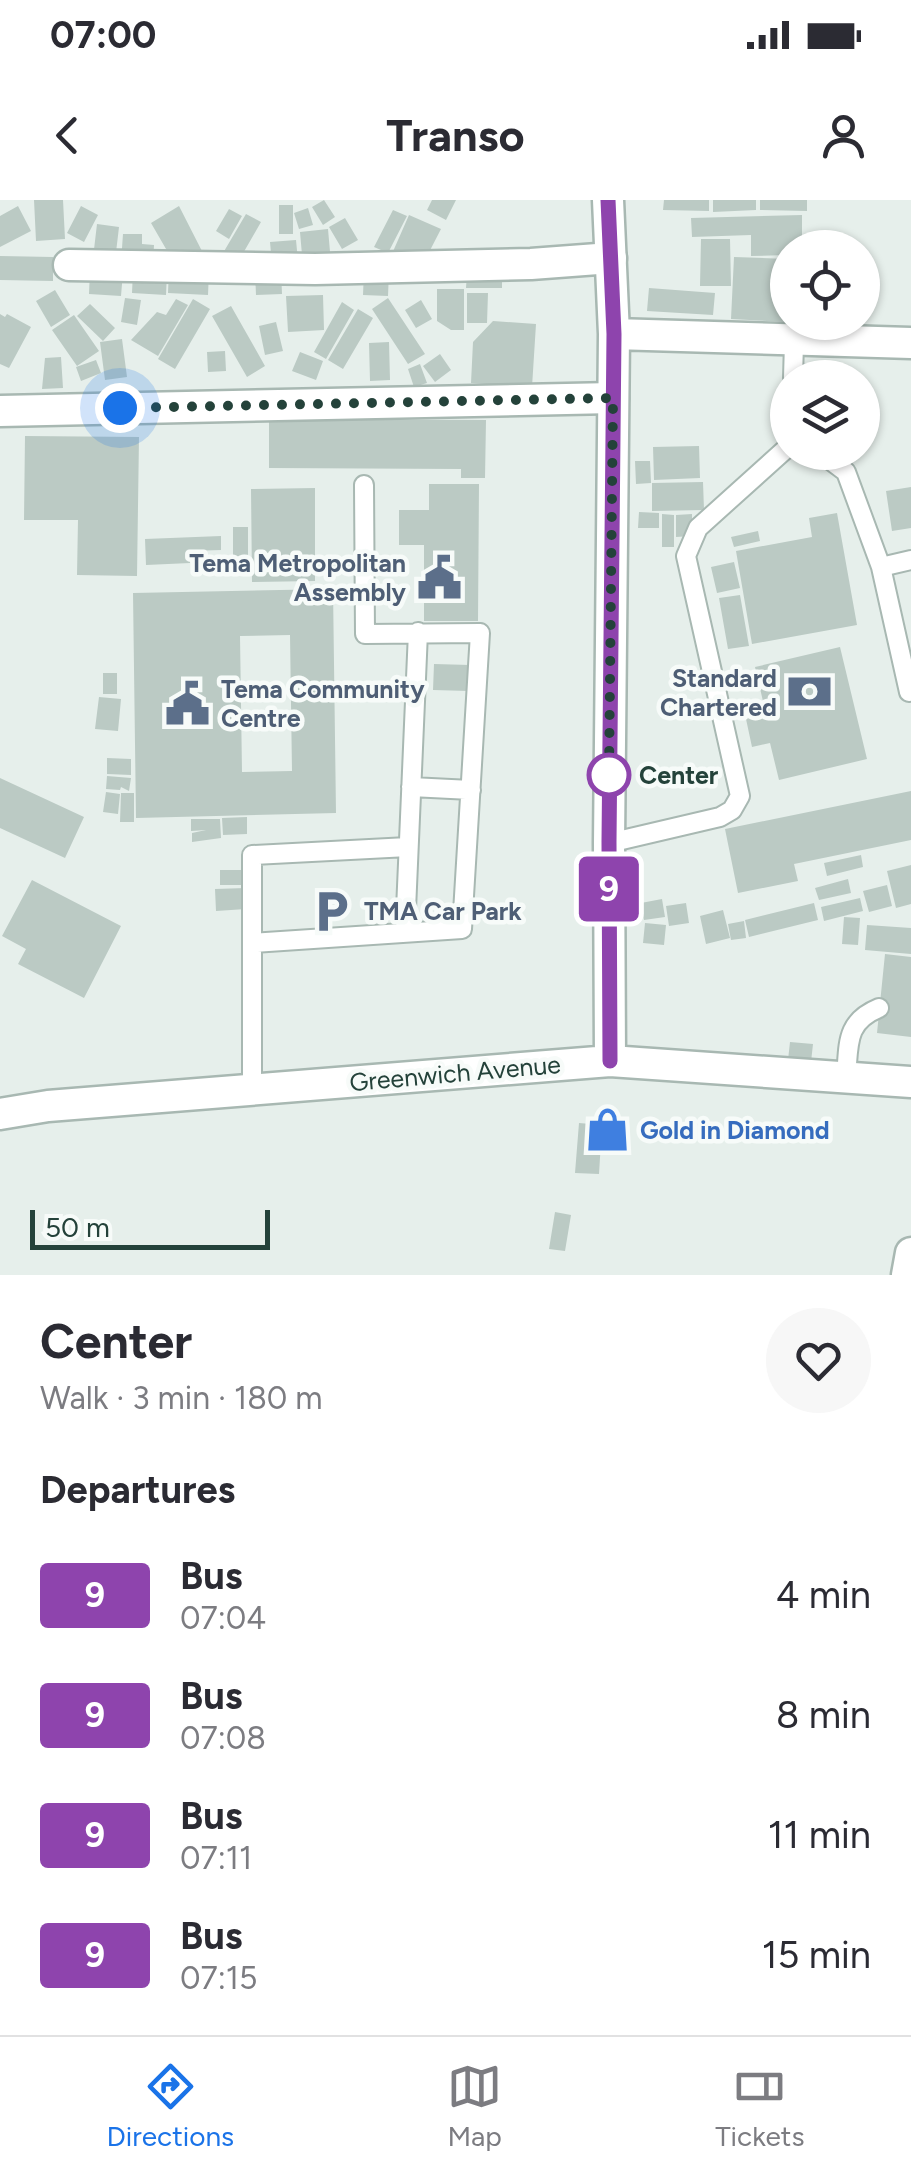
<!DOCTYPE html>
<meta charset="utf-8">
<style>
body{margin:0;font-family:Figtree,sans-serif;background:#f7f7f7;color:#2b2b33;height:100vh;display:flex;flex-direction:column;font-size:38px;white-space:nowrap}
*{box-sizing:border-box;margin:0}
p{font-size:32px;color:#7c7c81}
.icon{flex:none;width:55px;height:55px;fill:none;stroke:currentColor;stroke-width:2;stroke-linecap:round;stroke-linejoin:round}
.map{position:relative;height:1075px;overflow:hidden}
.drawer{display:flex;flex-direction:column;background:#fff;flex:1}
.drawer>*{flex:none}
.badge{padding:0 20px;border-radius:8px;font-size:35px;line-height:65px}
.fabs{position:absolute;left:770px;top:30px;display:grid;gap:20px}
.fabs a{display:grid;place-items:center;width:110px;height:110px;border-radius:50%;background:#fff;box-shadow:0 2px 8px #0004;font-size:50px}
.scale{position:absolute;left:30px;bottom:25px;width:240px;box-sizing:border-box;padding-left:10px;border:5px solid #24423a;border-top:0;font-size:28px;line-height:35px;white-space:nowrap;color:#24423a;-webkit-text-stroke:8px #f7fbf9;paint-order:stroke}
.you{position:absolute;width:50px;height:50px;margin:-25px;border:8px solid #fff;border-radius:50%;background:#1a73e8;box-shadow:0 0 0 15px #1a73e833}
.map>.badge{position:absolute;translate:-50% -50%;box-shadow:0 0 0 5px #fff}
h2{padding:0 40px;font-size:38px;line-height:90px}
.round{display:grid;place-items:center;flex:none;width:105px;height:105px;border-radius:52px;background:#f7f7f7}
.headline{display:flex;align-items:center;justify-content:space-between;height:170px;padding:0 40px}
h1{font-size:48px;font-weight:700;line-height:75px}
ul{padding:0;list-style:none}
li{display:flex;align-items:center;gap:30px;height:120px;padding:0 40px}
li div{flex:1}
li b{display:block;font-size:38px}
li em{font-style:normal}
li .badge{min-width:110px;font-weight:700;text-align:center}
.status{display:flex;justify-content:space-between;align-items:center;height:70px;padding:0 50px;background:#fff;direction:ltr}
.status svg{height:28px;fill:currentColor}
header{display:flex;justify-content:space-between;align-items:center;height:130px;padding:0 40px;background:#fff;font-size:45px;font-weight:700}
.dock{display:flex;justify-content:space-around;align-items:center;height:140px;border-top:2px solid #e1e1e2;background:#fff;font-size:28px;color:#7c7c81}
.dock a{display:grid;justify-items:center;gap:5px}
.dock .active{color:#1a73e8}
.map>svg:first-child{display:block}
</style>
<div class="status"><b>07:00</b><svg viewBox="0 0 49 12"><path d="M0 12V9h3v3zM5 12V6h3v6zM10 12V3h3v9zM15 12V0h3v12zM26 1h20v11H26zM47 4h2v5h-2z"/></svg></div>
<header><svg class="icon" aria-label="back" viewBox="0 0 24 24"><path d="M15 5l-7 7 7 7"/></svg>Transo<svg class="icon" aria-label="person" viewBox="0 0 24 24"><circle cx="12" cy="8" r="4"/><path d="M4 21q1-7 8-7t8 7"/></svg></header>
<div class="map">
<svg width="911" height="1075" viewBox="0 0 911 1075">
<rect width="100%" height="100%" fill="#e6efeb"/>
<path fill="#bbcac4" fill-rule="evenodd" d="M34 0H63L65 39 36 41Z
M324 0 335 17 323 25 312 7Z
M432 0H456L446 20 427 10Z
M664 0H709V11L663 10Z
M713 0H756V10L713 12Z
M760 0H807V11L760 10Z
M279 5H293V34H279Z
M18 6 31 31 0 47V16Z
M81 6 98 15 84 42 67 33Z
M179 6 206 59 173 61 151 23Z
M308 8 313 25 299 29 294 13Z
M229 9 242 16 229 39 216 31Z
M393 10 407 16 388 53 374 47Z
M246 14 261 22 238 62 223 53Z
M409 15 441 29 424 62 391 56Z
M802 15V48H788V55L751 56V35L692 37 691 18Z
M345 18 358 40 342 49 329 27Z
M97 24 119 27 115 61 93 58Z
M328 29 331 63 303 66 300 32Z
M123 34H142V44L154 45 153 64 121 62Z
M701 39H730L731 86H700Z
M296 40 298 61 272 64 270 42Z
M0 56 53 57V81L0 80Z
M734 57 788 59V122L731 119Z
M169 68 209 71 208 95 168 93Z
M90 70 123 72 121 96 89 94Z
M281 70 282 94 256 95 255 71Z
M133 71 167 73 166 95 132 93Z
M364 71 389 72 388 96 363 95Z
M467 72H502V88H466Z
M649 88 715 93 713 115 647 111Z
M437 89H464V130H451L437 121Z
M55 90 70 115 51 127 36 101Z
M467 93H488L487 123H467Z
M323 95 324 130 288 132 286 96Z
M125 98 141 100 137 125 121 122Z
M388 98 425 154 408 164 372 109Z
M176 99 188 105 158 156 131 140 157 112 166 115Z
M193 99 210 109 175 169 158 159Z
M421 100 432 119 416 128 405 110Z
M342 102 354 110 326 159 314 152Z
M90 104 115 128 103 141 77 116Z
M231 106 265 166 247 177 212 116Z
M358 109 373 118 343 169 328 160Z
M0 114 5 117 7 114 31 127 9 168 0 164Z
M74 115 99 151 77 166 52 130Z
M493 121 536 124 532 187 471 183 473 142Z
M276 122 283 151 265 155 259 126Z
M122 139 127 177 105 180 100 142Z
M389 142 390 180 370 181 369 143Z
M225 151 226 171 208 172 207 152Z
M300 152 323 161 316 180 292 171Z
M440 154 451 170 435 182 423 166Z
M61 157 63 188 42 189 45 158Z
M96 160 101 173 81 181 76 167Z
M420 164 427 183 414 187 408 169Z
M269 219 486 220 485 278H461V269L269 268Z
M25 236 139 237 137 376 77 375 78 320H24Z
M699 246 700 278 654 280 653 247Z
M635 261H650L651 283 636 284Z
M703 282 704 310 652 311V283Z
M429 284H479L478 421H424V345H399V310H429Z
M911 287V328L892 331 886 291Z
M315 288V381L252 382 251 289Z
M639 312 659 313V328H638Z
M837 313 857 425 752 444 736 351 812 337 809 318Z
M662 314 674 315V347H662Z
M692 314V336L676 337V315Z
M233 327H248V359L233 360Z
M758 331 760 341 734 347 731 337Z
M221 336V350L190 351V363L146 365 145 339Z
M734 362 740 388 717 393 711 367Z
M333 389 336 613 136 618 133 393ZM290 435 292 571 242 572 240 436Z
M740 395 749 446 728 449 719 398Z
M840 447 867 559 779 580 770 543 752 547 746 519 766 514 755 467Z
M434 464 470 465 469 491 433 490Z
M103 473H117V494H103Z
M99 497 121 499 118 531 95 529Z
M107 558 131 559V575L107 574Z
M107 576 131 578 129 591 121 587 120 590 106 589Z
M0 578 84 617 65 658 0 628Z
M911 591V640L794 664 798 681 738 693 725 629Z
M106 592 120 594 118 614 103 612Z
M121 593H134V622H120Z
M247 617V634L223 635 222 618Z
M191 619H220L221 638 192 642V633L206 630 191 631Z
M861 655 863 667 827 676 824 663Z
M911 665V704L896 708 887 671Z
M220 670H247V685H220Z
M848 679 851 693 819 700 815 688Z
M32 680 121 726 84 798 18 764 26 749 2 736Z
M887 685 892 706 869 712 863 691Z
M246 688V709L216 711 215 689Z
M860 698 863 711 824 721 821 707Z
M662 699 665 717 644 720 641 703Z
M686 703 689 723 669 726 666 706Z
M814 703 818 720 749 737 745 720Z
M723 710 730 738 706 744 700 716Z
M844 717 860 718 858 745 842 744Z
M744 721 746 738 731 740 728 724Z
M645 723 666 725 664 745 643 743Z
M867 725 911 728V754L865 750Z
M885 754 911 757V837L877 833Z
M790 842 813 844 811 862 788 860Z
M579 923 602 925 599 974 575 973Z
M555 1012 571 1015 565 1051 549 1049Z"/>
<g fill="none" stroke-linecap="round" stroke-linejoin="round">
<defs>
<path id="service" d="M793 178 794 142
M811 252 830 260 846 272 881 367 909 492
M881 367 911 360
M411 587 471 590
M609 643 720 617 732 610 740 596 686 356 698 328 788 247
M405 733 418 432
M252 743 462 729 480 433 365 434 364 285
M846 877C849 844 845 822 879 808
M252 889V655L408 647"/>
<path id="minor" d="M69 65 315 69 531 64 611 58
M0 211 613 198
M907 1075 911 1053"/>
<path id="tertiary" d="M608 0 614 134 609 643 610 861
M614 134 911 143
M0 914 48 906 610 861 911 882"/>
</defs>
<use href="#service" stroke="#a8b8b2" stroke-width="22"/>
<use href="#minor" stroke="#a8b8b2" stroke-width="35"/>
<use href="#tertiary" stroke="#a8b8b2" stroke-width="35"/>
<use href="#service" stroke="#fff" stroke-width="18"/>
<use href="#minor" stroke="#fff" stroke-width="30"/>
<use href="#tertiary" stroke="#fff" stroke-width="30"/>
</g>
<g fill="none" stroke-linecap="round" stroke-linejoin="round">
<defs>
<path id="line" d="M608 0 614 134 609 642 610 861"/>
</defs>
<use href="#line" stroke="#fff" stroke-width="22"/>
<use href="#line" stroke="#8e44ad" stroke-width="15"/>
<path stroke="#24423a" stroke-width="10" stroke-dasharray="0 18" d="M120 208 613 198 609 575"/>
</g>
<defs>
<symbol id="civic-bare" viewBox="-9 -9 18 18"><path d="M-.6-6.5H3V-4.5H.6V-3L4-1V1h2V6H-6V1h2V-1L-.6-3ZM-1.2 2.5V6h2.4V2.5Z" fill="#5c6f8a" stroke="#f7fbf9" stroke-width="2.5" paint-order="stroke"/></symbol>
<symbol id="bank-bare" viewBox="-9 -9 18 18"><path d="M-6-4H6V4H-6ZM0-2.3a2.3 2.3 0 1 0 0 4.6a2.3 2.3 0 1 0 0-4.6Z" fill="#5c6f8a" stroke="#f7fbf9" stroke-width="2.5" paint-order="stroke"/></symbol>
<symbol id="parking-bare" viewBox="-9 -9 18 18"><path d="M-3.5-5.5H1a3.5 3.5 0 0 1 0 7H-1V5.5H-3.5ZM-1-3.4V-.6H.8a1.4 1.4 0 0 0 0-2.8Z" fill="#5c6f8a" stroke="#f7fbf9" stroke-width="2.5" paint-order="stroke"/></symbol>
<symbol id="shop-bare" viewBox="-9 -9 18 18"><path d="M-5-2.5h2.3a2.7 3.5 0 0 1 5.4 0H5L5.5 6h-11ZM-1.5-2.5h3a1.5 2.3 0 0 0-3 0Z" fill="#3f7fe0" stroke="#f7fbf9" stroke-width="2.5" paint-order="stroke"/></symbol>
</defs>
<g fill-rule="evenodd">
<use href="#civic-bare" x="408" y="346" width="63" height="63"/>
<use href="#bank-bare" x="778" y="460" width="63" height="63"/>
<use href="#civic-bare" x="156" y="472" width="63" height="63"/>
<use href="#parking-bare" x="300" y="680" width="63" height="63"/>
<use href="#shop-bare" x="576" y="898" width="63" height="63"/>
</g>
<circle fill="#fff" stroke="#8e44ad" stroke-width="5" cx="609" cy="575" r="20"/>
<g text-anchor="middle" stroke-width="9" stroke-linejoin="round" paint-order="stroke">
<g font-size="25" font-weight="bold" fill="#4e5e75" stroke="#f7fbf9" text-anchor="end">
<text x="406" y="372">Tema Metropolitan<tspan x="406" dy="29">Assembly</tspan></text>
<text x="777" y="487">Standard<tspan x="777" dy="29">Chartered</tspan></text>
<text x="221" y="498" text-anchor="start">Tema Community<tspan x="221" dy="29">Centre</tspan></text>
<text x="364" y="720" text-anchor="start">TMA Car Park</text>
</g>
<g font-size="25" font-weight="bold" fill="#24423a" stroke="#f7fbf9" text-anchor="start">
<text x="639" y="584">Center</text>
</g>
<g font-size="25" fill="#24423a" stroke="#f7fbf9">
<text transform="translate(455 873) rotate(-5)" y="9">Greenwich Avenue</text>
</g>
<g font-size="25" font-weight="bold" fill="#366cbe" stroke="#f7fbf9" text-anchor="start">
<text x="640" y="939">Gold in Diamond</text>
</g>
</g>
</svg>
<div class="fabs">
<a><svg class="icon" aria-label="locate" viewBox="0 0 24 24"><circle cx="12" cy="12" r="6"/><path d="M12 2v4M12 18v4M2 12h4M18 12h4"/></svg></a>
<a><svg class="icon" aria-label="layers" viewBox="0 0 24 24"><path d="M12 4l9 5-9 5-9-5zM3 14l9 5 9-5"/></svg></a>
</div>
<div class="scale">50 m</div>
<div class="you" style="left:120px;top:208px"></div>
<b class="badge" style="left:609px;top:689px;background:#8e44ad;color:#fff">9</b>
</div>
<section class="drawer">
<div class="headline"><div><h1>Center</h1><p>Walk · 3 min · 180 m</p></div><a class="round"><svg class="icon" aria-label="heart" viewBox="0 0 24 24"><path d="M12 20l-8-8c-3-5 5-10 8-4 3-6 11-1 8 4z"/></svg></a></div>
<h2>Departures</h2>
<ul>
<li><span class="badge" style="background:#8e44ad;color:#fff">9</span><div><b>Bus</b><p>07:04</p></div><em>4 min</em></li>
<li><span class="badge" style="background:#8e44ad;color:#fff">9</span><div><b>Bus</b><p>07:08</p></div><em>8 min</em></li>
<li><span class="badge" style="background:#8e44ad;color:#fff">9</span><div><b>Bus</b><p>07:11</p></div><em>11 min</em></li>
<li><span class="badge" style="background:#8e44ad;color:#fff">9</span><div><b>Bus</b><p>07:15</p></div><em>15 min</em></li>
</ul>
</section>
<nav class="dock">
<a class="active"><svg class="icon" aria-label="directions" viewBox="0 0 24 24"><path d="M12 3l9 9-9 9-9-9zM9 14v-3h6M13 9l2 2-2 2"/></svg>Directions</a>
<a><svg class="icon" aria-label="map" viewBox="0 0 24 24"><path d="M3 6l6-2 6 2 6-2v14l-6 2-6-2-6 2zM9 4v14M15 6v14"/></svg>Map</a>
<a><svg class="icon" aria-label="tickets" viewBox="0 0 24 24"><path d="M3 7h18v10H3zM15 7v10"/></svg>Tickets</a>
</nav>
